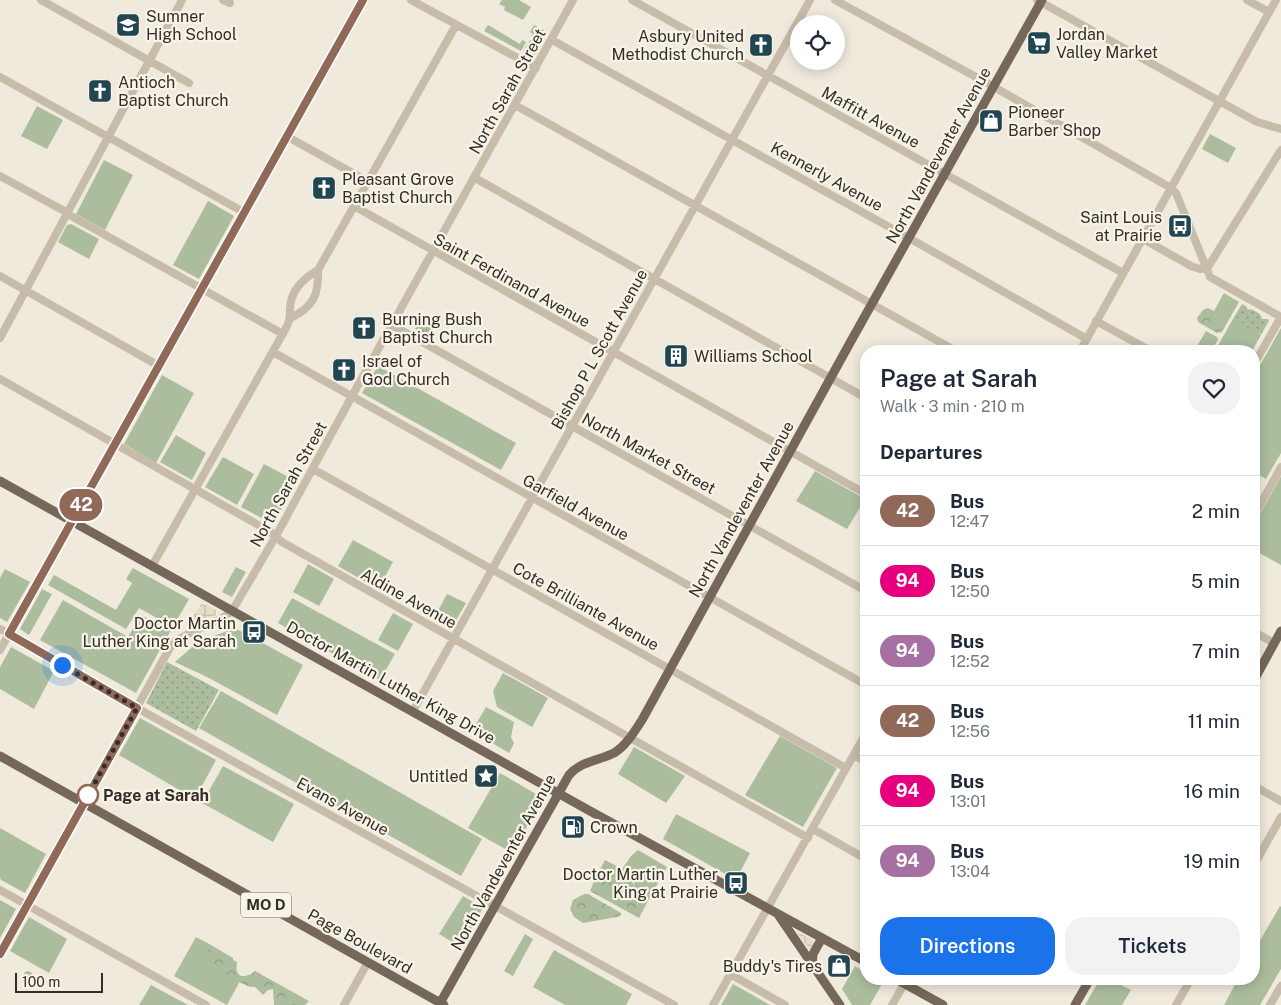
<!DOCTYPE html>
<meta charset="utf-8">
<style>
body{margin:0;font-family:"Public Sans",sans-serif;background:#f2f2f3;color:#1f2937;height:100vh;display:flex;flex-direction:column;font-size:19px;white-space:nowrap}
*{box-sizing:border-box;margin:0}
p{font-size:16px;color:#747a83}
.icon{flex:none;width:28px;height:28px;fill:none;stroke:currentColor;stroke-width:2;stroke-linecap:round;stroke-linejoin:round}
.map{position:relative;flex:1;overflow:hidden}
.sheet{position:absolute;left:860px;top:345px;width:400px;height:640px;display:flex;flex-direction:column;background:#fff;border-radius:20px;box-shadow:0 2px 12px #0003}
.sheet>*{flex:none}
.badge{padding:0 10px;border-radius:16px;font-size:18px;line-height:32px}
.controls{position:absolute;left:790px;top:15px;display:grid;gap:10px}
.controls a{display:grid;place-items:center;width:55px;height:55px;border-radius:50%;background:#fff;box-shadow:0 2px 12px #0003;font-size:25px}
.scale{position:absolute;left:15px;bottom:12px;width:88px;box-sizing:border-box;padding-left:5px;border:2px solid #342e28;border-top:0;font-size:14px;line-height:18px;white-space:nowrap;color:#342e28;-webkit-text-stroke:4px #f7f3e7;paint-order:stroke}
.you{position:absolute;width:25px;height:25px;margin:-12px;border:4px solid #fff;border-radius:50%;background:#1a73e8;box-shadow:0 0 0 8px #1a73e833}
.map>.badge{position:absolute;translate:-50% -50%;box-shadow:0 0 0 2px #fff}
h2{padding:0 20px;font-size:19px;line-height:45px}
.round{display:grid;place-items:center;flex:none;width:52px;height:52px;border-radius:20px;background:#f2f2f3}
.headline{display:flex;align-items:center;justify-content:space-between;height:85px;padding:0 20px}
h1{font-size:24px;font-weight:600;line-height:38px}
.primary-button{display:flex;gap:10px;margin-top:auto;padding:10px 20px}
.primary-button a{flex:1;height:58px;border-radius:20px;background:#1a73e8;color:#fff;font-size:20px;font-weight:600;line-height:58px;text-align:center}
.primary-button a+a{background:#f2f2f3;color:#1f2937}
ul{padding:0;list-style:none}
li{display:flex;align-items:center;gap:15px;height:70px;padding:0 20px;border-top:1px solid #e0e1e3}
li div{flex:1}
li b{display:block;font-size:19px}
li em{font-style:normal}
li .badge{min-width:55px;font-weight:700;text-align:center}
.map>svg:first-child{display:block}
</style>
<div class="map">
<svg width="1281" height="1005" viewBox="0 0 1281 1005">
<defs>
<pattern id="forest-crowns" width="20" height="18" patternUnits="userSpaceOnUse" patternTransform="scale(1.25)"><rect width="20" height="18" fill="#acbd9d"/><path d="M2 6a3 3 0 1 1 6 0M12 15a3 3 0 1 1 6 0" fill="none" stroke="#8d9a80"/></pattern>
<pattern id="park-tufts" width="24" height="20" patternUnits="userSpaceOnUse" patternTransform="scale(1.25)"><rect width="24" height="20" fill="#acbd9d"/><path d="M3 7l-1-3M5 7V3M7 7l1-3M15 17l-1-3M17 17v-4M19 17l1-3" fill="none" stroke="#8d9a80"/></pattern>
<pattern id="garden-dots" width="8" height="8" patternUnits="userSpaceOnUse" patternTransform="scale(1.25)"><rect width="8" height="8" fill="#acbd9d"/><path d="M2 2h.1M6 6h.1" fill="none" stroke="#8d9a80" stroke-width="1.8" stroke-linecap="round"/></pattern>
<pattern id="plaza-grid" width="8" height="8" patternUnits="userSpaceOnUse" patternTransform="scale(1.25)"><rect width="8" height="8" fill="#e6dec4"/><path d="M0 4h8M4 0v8" fill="none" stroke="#c6bfa8"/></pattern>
</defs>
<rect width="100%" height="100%" fill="#efeadc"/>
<path fill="#acbd9d" d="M502 0H519L531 7 523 20 504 10 505 7 499 4Z
M488 25 520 44 522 40 526 42 521 51 484 31Z
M534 25 547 32 541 43 531 37 533 34 530 32Z
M530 40 540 45 533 58 523 52Z
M37 106 63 120 47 149 21 136Z
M1210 134 1236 148 1228 163 1202 149Z
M104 160 133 175 105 230 76 214Z
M208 201 234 216 199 279 173 265Z
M71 224 99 239 89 259 58 242 67 225Z
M1224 293 1239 302 1222 332 1217 333 1221 330V321L1214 315V311Z
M1234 317C1244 322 1250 329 1260 334L1262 333 1252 351H1215Z
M1281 328V453L1266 479 1254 472V376Z
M1206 331 1217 337 1218 340 1211 351H1194Z
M378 366 516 443 501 470 362 393Z
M162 375 194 393 156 463 124 444Z
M176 435 206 453 192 480 160 462Z
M223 457 254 474 237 505 205 487Z
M264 464 296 481 273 524 241 507Z
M815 471 865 499 847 529 796 501Z
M1281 476V565L1254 550V525Z
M353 540 393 562 378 589 338 566Z
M308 564 334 579 319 606 293 592Z
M236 567 246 572 232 597 222 592Z
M133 568 189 599 173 627 139 608 126 629 48 585 54 575 116 610 132 583 126 579Z
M5 569 30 582 7 622 0 618V578Z
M42 589 52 594 29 635 20 629Z
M447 594 466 603 451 629 433 620Z
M292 598 395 654 380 680 278 623Z
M63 600 128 637 141 615 171 630 136 693 40 640Z
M393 613 413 624 398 651 378 640Z
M235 628 303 665 277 715 207 677 175 662 198 642Z
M11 647 54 671 34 709 0 689V667Z
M503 673 548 698 532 727 497 707 493 691Z
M221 691 482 839 461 876 199 728Z
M486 707 514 722 511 737 514 743 509 753 472 731Z
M140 718 216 760 195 799 119 755Z
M780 736 837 768 803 827 745 795Z
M634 747 685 776 666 803 618 774Z
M223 766 294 804 273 842 202 803Z
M500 773 543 798 512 853 468 828Z
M676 814 750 853 736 880 663 839Z
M0 828 46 854 25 893 1 880 0 878Z
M638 850 667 867 650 897C643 897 641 899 635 893L634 882C627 880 603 877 596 877L605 860 622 869 631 856Z
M463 896 483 908 461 947 439 934Z
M0 900 16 909 0 938Z
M1280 906 1281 907V969L1260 1005H1224L1238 979H1254V951Z
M29 917 67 939 49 973 10 951Z
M525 934 533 939 513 976 504 971Z
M196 937 211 945 240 981 227 1005 174 976Z
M554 950 632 994 626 1005H565L533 987Z
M855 966 866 973V979H877L883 982 870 1005H852L842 989Z
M1100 979H1109L1131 990 1122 1005H1085Z
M733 984 770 1005H721Z
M151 985 188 1005H139Z"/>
<path fill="url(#forest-crowns)" d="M1208 308 1214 311V315L1221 321V330L1217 333 1198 322 1197 318 1203 310Z
M596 877 631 880 635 887V893C641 899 643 897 650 897L639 918 590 891Z
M584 894H588L621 913V915L617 917 583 923 574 917 570 909 573 900Z
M211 945 233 958V960L237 962C237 965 236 968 237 971 239 980 251 975 255 971L309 1001 305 1005H274L273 989 268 990 263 995 255 987H250L237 981V985L235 988 230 989 228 983 221 979 219 981C210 971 202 957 211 945Z"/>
<path fill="url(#park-tufts)" d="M420 315 435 324 428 337 415 329 418 324 416 323Z
M28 971 32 973 33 976 29 984 26 985 23 983 22 978 25 972Z"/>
<path fill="url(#garden-dots)" d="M1242 304 1247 307V309L1253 310 1260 314 1262 319H1268L1269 321 1262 333C1251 335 1244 322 1234 317Z
M167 662 219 690 196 731 146 703Z"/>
<path fill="url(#plaza-grid)" d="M201 604 206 605 216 610V615L191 626 190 622Z
M796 931 813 940 814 943 810 950Z"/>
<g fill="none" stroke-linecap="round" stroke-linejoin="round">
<path stroke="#c6bca9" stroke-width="8" d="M41 0 189 83
M223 0 230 3
M411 0 536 68
M632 0 1123 273
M835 0 987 83 1171 188 1176 193 1210 277 1281 317
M1037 0 1257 122 1281 129
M1247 0 1269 12
M552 40 909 238 1087 339
M0 77 238 209
M515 105 956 351
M288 137 367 181
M0 176 68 213
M475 178 866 398
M354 206 866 494
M73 217 283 334
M1143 239 1191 266 1200 269 1208 267 1281 150
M0 276 159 366
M291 318C313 307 319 295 318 270
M1096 321 1151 351
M392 325 866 591
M0 338 182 0
M1080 351 1276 0
M273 352 866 685
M1254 364 1281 317
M0 379 269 531 282 542 808 838
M313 469 846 768
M1254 516 1281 467
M152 566 286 328C290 320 290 317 290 308 291 290 303 279 318 270L456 25
M0 629 137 708 674 1005
M1254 632 1274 643
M0 650 363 0
M413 711 810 0
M854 755 866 762
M1254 786 1281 801
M813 829 866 859
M1254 865 1281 817
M0 890 206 1005
M0 954 172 644C190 629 215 626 232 611L276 536 352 396 573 0
M730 974 785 1005
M1078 979 1087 984
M344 1005 368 962
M713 1005 866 733
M892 1005 907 979
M1176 1005 1191 979
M1270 1005 1281 986"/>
<path stroke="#75685a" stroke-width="9" d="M0 481 590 811 866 962
M1254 680 1281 631
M0 756 444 1005
M779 916 840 1005
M812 965 813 954 822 938
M896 979 943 1005
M439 1005 569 775C581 761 598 761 614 753 626 746 634 732 642 720L851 341 1042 0
M1075 1005 1090 979"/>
</g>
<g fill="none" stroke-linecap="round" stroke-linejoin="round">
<defs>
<path id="line" d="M0 954 137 708 9 634 363 0"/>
</defs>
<use href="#line" stroke="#fff" stroke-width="11"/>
<use href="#line" stroke="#916958" stroke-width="8"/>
<path stroke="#342e28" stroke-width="5" stroke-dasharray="0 9" d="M62 665 137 708 88 795"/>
</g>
<defs>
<symbol id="school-square" viewBox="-11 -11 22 22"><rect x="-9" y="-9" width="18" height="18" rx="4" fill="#214551" stroke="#f7f3e7"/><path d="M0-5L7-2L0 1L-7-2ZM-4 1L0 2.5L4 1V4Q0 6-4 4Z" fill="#fff"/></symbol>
<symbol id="supermarket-square" viewBox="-11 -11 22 22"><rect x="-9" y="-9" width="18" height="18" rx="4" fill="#214551" stroke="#f7f3e7"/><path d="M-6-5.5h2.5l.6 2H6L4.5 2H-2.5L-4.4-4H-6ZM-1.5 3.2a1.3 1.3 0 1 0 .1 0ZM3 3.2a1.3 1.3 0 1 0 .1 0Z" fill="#fff"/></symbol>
<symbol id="church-square" viewBox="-11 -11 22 22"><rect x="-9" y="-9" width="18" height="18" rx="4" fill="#214551" stroke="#f7f3e7"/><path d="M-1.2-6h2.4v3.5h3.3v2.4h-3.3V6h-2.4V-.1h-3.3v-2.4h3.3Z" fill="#fff"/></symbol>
<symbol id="shop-square" viewBox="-11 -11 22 22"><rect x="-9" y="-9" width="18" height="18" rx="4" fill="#214551" stroke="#f7f3e7"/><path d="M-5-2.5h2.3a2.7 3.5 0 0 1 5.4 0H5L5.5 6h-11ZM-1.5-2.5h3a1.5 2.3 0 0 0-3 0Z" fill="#fff"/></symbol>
<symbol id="bus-square" viewBox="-11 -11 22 22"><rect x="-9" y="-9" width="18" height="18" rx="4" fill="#214551" stroke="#f7f3e7"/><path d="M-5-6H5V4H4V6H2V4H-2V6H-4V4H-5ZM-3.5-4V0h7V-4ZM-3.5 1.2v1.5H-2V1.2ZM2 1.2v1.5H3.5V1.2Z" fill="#fff"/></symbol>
<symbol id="building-square" viewBox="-11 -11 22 22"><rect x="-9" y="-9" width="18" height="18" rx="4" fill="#214551" stroke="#f7f3e7"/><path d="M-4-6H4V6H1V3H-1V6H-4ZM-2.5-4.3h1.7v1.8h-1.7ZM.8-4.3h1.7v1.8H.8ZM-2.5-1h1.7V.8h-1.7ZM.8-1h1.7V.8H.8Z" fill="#fff"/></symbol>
<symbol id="sight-square" viewBox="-11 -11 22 22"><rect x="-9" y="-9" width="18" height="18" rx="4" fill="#214551" stroke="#f7f3e7"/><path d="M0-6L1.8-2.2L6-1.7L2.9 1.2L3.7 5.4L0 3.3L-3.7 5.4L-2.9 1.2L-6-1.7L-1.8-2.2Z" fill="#fff"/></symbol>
<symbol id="fuel-square" viewBox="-11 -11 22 22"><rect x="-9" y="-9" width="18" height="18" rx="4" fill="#214551" stroke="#f7f3e7"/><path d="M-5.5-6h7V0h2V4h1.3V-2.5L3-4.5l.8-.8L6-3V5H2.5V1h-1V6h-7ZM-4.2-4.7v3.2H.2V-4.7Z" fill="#fff"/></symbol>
</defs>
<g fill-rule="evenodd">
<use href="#school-square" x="114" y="11" width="28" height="28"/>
<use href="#supermarket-square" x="1025" y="29" width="28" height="28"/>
<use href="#church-square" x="747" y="31" width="28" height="28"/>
<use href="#church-square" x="86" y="77" width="28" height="28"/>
<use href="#shop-square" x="977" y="107" width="28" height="28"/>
<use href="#church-square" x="310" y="174" width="28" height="28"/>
<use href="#bus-square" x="1166" y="212" width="28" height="28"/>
<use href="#church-square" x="350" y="314" width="28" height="28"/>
<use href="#building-square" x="662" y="342" width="28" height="28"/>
<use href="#church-square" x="330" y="356" width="28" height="28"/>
<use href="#bus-square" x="240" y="618" width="28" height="28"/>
<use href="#sight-square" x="472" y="762" width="28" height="28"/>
<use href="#fuel-square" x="559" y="813" width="28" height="28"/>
<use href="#bus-square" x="722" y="869" width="28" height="28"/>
<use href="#shop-square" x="825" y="952" width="28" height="28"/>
</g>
<circle fill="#fff" stroke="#916958" stroke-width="2.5" cx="88" cy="795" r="10"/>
<g text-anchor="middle" stroke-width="4.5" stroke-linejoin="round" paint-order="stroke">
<rect fill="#f7f3e7" stroke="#6e6961" stroke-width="1" x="241" y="892.5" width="50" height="25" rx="4"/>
<g font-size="15" font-weight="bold" fill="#342e28">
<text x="266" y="910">MO D</text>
</g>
<g font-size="16" fill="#342e28" stroke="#f7f3e7" text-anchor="start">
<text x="146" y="22">Sumner<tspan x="146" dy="18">High School</tspan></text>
<text x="1056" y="40">Jordan<tspan x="1056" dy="18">Valley Market</tspan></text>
<text x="744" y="42" text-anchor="end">Asbury United<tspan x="744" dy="18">Methodist Church</tspan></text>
<text x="118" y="88">Antioch<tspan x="118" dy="18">Baptist Church</tspan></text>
<text x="1008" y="118">Pioneer<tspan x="1008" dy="18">Barber Shop</tspan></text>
<text x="342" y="185">Pleasant Grove<tspan x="342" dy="18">Baptist Church</tspan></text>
<text x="1162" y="223" text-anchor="end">Saint Louis<tspan x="1162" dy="18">at Prairie</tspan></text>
<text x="382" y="325">Burning Bush<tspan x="382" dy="18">Baptist Church</tspan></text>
<text x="694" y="362">Williams School</text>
<text x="362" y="367">Israel of<tspan x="362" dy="18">God Church</tspan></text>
<text x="236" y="629" text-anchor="end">Doctor Martin<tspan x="236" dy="18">Luther King at Sarah</tspan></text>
<text x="468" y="782" text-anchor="end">Untitled</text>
<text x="590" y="833">Crown</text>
<text x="718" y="880" text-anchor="end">Doctor Martin Luther<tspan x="718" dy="18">King at Prairie</tspan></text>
<text x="822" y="972" text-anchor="end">Buddy's Tires</text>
</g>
<g font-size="16" fill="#342e28" stroke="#f7f3e7">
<text transform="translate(507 91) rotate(-61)" y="6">North Sarah Street</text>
<text transform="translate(871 117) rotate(29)" y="6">Maffitt Avenue</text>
<text transform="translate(938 155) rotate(-61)" y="6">North Vandeventer Avenue</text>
<text transform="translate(827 176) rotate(29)" y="6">Kennerly Avenue</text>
<text transform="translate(512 280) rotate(29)" y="6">Saint Ferdinand Avenue</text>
<text transform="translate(599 349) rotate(-61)" y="6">Bishop P L Scott Avenue</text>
<text transform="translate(649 453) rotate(29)" y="6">North Market Street</text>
<text transform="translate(288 484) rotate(-61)" y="6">North Sarah Street</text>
<text transform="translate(576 507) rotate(29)" y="6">Garfield Avenue</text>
<text transform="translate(741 509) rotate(-61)" y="6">North Vandeventer Avenue</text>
<text transform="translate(409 598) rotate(29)" y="6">Aldine Avenue</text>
<text transform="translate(586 606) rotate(29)" y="6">Cote Brilliante Avenue</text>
<text transform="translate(391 682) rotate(29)" y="6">Doctor Martin Luther King Drive</text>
<text transform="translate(343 806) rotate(29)" y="6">Evans Avenue</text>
<text transform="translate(503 862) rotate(-61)" y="6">North Vandeventer Avenue</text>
<text transform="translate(360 941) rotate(29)" y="6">Page Boulevard</text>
</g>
<g font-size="16" font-weight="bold" fill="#342e28" stroke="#f7f3e7" text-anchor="start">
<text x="103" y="801">Page at Sarah</text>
</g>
</g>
</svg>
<div class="controls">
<a><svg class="icon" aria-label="locate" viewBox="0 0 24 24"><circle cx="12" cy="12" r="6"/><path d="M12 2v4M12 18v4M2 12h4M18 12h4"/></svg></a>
</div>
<div class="scale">100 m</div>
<div class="you" style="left:62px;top:665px"></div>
<b class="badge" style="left:81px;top:505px;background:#916958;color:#fff">42</b>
<section class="sheet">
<div class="headline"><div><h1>Page at Sarah</h1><p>Walk · 3 min · 210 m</p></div><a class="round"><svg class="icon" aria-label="heart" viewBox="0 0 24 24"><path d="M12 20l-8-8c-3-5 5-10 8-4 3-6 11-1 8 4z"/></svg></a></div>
<h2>Departures</h2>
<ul>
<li><span class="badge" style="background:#916958;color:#fff">42</span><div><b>Bus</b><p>12:47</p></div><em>2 min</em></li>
<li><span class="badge" style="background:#e6007e;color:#fff">94</span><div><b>Bus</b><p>12:50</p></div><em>5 min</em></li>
<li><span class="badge" style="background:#a670a3;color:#fff">94</span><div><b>Bus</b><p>12:52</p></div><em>7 min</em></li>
<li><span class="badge" style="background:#916958;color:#fff">42</span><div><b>Bus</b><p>12:56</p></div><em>11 min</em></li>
<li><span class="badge" style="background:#e6007e;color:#fff">94</span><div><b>Bus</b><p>13:01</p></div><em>16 min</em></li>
<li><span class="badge" style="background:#a670a3;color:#fff">94</span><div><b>Bus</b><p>13:04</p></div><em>19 min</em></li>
</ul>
<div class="primary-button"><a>Directions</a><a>Tickets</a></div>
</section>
</div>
